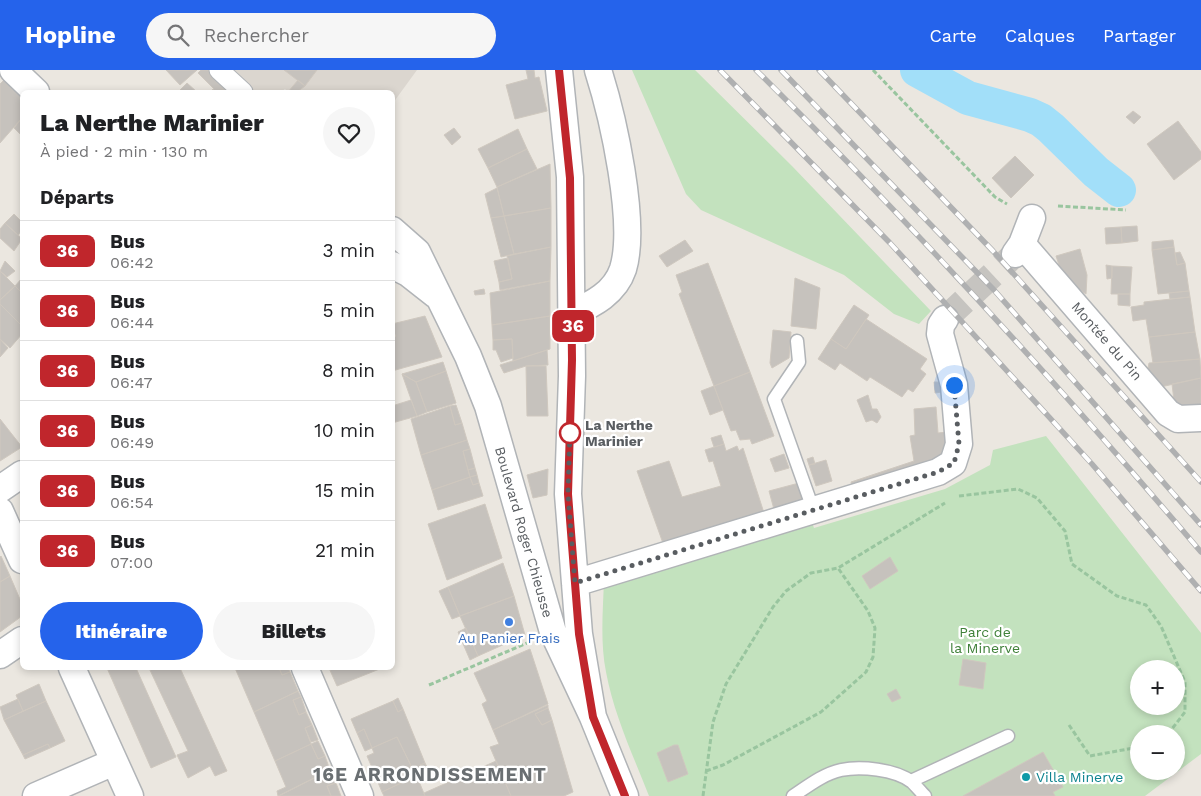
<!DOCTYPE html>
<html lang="fr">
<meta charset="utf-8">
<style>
body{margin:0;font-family:"Work Sans",sans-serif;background:#f6f6f6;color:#202124;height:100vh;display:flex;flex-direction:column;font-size:19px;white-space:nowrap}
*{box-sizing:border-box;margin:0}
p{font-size:16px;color:#757577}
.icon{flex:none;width:28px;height:28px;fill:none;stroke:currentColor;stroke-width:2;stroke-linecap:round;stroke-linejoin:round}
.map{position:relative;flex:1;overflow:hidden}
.details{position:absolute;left:20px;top:20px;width:375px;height:580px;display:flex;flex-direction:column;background:#fff;border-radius:8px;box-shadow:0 2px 8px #0003}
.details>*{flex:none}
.badge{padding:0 10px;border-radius:8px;font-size:18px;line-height:32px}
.controls{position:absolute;left:1130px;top:590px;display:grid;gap:10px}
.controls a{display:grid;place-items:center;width:55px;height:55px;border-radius:50%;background:#fff;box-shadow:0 2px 8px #0003;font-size:25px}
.you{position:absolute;width:25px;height:25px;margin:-12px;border:4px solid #fff;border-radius:50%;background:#1a73e8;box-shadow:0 0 0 8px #1a73e833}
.map>.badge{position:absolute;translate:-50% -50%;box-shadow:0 0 0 2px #fff}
h2{padding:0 20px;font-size:19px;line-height:45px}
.round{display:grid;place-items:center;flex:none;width:52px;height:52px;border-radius:26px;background:#f6f6f6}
.headline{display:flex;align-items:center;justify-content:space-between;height:85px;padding:0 20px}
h1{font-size:24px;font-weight:800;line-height:38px}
.action{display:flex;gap:10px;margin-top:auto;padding:10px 20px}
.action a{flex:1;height:58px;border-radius:30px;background:#2563eb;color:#fff;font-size:20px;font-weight:800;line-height:58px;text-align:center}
.action a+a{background:#f6f6f6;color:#202124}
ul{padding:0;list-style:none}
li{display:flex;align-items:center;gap:15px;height:60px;padding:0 20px;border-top:1px solid #e0e0e0}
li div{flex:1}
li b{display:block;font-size:19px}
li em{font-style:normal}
li .badge{min-width:55px;font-weight:700;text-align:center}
header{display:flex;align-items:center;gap:30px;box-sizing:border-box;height:70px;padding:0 25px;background:#2563eb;color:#fff}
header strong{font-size:24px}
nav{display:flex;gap:28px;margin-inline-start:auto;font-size:18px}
.search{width:350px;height:45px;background:#f6f6f6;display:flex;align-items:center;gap:12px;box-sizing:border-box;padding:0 18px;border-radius:28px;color:#757577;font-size:19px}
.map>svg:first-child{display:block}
</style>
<header>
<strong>Hopline</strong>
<div class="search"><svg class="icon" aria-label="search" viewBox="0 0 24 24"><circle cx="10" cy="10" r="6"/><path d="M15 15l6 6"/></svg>Rechercher</div>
<nav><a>Carte</a><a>Calques</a><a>Partager</a></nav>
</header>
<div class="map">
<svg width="1201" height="726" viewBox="0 0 1201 726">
<rect width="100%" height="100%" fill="#ebe7e0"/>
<path fill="#dbd6cf" d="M229 0H417L393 33 392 22H288L285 19 281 22H252Z"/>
<path fill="#c3e2be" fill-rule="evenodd" d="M632 0H695L792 96 931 241 919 254 894 244 844 205 701 140 686 124Z
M1046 366 1201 563V684L1145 726H649C633 685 614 645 606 602 600 572 603 540 604 510L810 447 814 458 945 419 990 395 993 380ZM1139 599H1176V636H1139ZM1139 664H1176V701H1139Z"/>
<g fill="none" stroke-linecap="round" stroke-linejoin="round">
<path stroke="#a2dff9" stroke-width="34" d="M917 0 968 28 1030 45 1041 50 1051 58 1096 102 1119 120"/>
</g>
<path fill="#c6c2bd" stroke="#cfc8bf" d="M166 0H197L180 15Z
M201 0H208L231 22H214L212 20 214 19 198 3Z
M284 0H317L305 16Z
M526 0H534L535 8 539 7 547 41 515 49 506 15 528 9Z
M4 10 22 26V48L0 73V14Z
M298 10 305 16 297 22H288Z
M187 13 197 22H178Z
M1133 41 1141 47 1134 54 1126 47Z
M22 48V63L21 65 14 58Z
M1178 51 1201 82V89L1174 110 1147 74Z
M454 58 461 67 452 75 444 65Z
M518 59 527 79 488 98 478 79Z
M527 79 537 99 497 117 488 98Z
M1015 86 1034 105 1011 128 992 108Z
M550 94 551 138 504 146 497 117Z
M497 118 504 146 491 148 485 124Z
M551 138V177L514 184 504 146Z
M14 144 22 152V160L18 165 5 153Z
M504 146 514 184 501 187 491 148Z
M5 153 22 169 14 181 0 168V159Z
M1137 156 1138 171 1122 173 1121 157Z
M1121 157 1122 173 1106 174 1105 158Z
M685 170 693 181 667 197 659 186Z
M1173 170 1174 177 1152 180V172Z
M551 177 550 211 500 220 499 212 512 209 507 186Z
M1174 177 1177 195 1185 193 1189 221 1158 224 1152 180Z
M1080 179 1087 205 1086 224 1064 210 1056 186Z
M1180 182 1185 193 1177 195 1175 183Z
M508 188 512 209 499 212 494 191Z
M5 191 15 201 7 207 0 201Z
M708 193 750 302 714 316 679 224 682 222 676 205Z
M1106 195 1112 196V208L1107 209Z
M1112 196 1132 197 1130 224H1111Z
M0 201 15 216 0 230Z
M22 208V223L15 216Z
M795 208 820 218 816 259 791 256Z
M550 211V246L492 255 490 223Z
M15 216 22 223V256L0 234V230Z
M484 219 485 224 475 225 474 221Z
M1189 221 1190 227 1170 229 1169 223Z
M1118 224H1130V236L1118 235Z
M1190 227 1195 262 1149 267 1146 249 1133 251 1131 237 1144 235V232Z
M0 234 22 256V264L10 278 0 269Z
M854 235 869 245 846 279 831 269Z
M425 246 442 287 392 301V268L396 266 392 260V254Z
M550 246V279L513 291 512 269 493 270 492 255Z
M866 249 927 289 920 299 926 304 913 322 908 319 902 327 870 307 867 311 840 293 835 300 818 289 831 269 846 279Z
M773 260 791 262 789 288 772 298 770 293Z
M1195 262 1200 289 1153 293 1149 267Z
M0 269 8 278 0 287Z
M512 269 513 288 501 292 496 280H493V270Z
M547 280 548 295 526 296 504 303 500 295Z
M1200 289 1201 308 1156 318 1147 303 1149 293Z
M443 292 446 301 416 312 402 304Z
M526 296H546L548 346H527Z
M446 301 456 333 427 342 416 312Z
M750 302 774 366 752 374 750 369 740 370 736 360 731 361 714 316Z
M402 304 416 312 427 342 417 346Z
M1201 308V335L1175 339 1172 314Z
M934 312H941L942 322 935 323Z
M714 316 723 340 710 345 701 321Z
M868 325 872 339H877L881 347 877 353 872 350 866 352 857 330Z
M411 330 417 346 392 353V336Z
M456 335 462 353 455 355 450 336Z
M450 336 455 355 462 353 467 370 421 385 411 349Z
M936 337 938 363 947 362 945 379 938 395 853 420 851 412 914 391 910 366 915 365 914 339Z
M0 349 22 377 0 391Z
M721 365 724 374 714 377 711 368Z
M467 370 470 379 463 381 470 407 432 420 421 385Z
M724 374 726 381 737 376 739 381 743 378 765 446 664 476 637 401 669 391 682 427 721 416 713 391 709 392 705 380Z
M470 379 475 398 468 400 463 381Z
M784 384 789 398 775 402 770 389Z
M813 387 815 394 809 395 807 389Z
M826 390 832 411 816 416 809 395Z
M475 398 477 405 470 407 468 400Z
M548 399 547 425 533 428 527 405Z
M477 405 479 413 473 415 470 407Z
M470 407 473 415 479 413 483 426 438 440 432 420Z
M799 413 806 434 775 443 769 421Z
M485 434 502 488 447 510 428 454Z
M1 486 10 506 0 512V487Z
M890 487 898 501 870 519 862 506Z
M503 493 514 526 460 546 448 517Z
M10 506 22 534V546L0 562V512Z
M448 517 460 546 452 549 439 521Z
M514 526 525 565 478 586 460 546Z
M466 558 478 586 470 590 458 562Z
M530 579 548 634 493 660 482 634 487 631 474 603Z
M963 589 986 593 983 619 959 615Z
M107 598H136L176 687 151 698Z
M149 598H180L227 701 215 706 210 696 188 708 177 685 188 681Z
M235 598H279L282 605 290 602 298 621 254 642Z
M279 598H288L290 602 282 605Z
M329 598H382L337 616Z
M39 614 46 631 23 641 16 625Z
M896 619 901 628 892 632 887 624Z
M298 621 301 627 293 630 299 645 306 642 312 655 305 658 311 674 275 691 254 642Z
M301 627 306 642 299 645 293 630Z
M398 628 403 639 398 642 393 631Z
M18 629 23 641 4 650 0 637Z
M46 631 65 671 50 678 48 674 23 685 4 650Z
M393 631 398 642 403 639 425 693 420 695 425 706 418 709 425 726H384L382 722 416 706 397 667 372 678 364 659 357 663 351 649Z
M548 635V638L535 644 542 655 552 650 573 722 564 726H511L490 677 499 674 493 660Z
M548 638 552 650 542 655 535 644Z
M312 655 318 670 311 672 305 658Z
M364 659 372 678 365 681 357 663Z
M397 667 416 706 382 722 377 710 384 708 380 697 373 700 367 686 374 683 372 678Z
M318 671 325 686 318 689 311 674Z
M48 674 50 678 25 689 23 685Z
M311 674 318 689 325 686 330 700 278 726 277 721 286 717 275 691Z
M674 675H678L688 704 668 712 657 683Z
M1043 682 1063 717 1053 722 1055 726H963Z
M496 691 511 726H425L424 723Z
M425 693 430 703 425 706 420 695Z
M380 697 384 708 377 710 373 700Z
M330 700 336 713 327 716 331 726H279Z
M336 713 341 726H331L327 716Z"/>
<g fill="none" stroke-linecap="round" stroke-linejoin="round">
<path stroke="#c6c4c0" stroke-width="26" stroke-dasharray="26 13" stroke-linecap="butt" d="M945 249 1015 184"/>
<defs>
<path id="service" d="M797 271 799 292 774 329 813 439
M911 711 1008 666
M793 726C808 716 823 704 841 700 860 696 895 699 912 712 916 716 921 722 925 726"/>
<path id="pedestrian" d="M219 0 243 22"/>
<path id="minor" d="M13 0 36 22
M559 0 570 107 572 306 568 424 579 564 593 647
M392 160 417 182 468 286 488 336 553 562 593 647 625 726
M1022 174 1168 343 1178 349 1201 348
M1015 184 1022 174 1032 148
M392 195 408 203 436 225
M573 243C593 234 615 223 623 199 637 153 613 47 598 0
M0 419 22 404
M0 441 22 490
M575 513 938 402 953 393 959 374 954 315 940 264 941 255 945 249
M0 585 22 570
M72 598 130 726
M305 598 360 726
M36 726 114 692"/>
</defs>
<use href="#service" stroke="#b1b4b7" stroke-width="15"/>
<use href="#pedestrian" stroke="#b1b4b7" stroke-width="21"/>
<use href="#minor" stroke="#b1b4b7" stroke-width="29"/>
<path stroke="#99c59f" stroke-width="3" stroke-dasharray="5 2.5" stroke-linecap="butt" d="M873 0 995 127 1007 134
M1058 136 1126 140
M959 426 1018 419 1037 428 1065 461 1072 494 1117 526 1146 535 1161 556 1185 612V642L1168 664
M429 615 527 573
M1069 655 1090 686 1139 677
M706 701 723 695 821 642 866 602 873 587 875 558 868 541 838 498
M703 726 713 652 726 614 773 537 786 521 811 503 838 498 945 433"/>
<use href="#service" stroke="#fff" stroke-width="12"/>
<use href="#pedestrian" stroke="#fff" stroke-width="19"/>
<use href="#minor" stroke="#fff" stroke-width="26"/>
<defs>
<path id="rail" d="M720 0 890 173 1092 394 1201 521
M756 0C912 154 1059 315 1201 482
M781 0 994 220 1201 455
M819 0 993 181 1201 412"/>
</defs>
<use href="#rail" stroke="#afb0b1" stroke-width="5.5"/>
<use href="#rail" stroke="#fff" stroke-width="4" stroke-dasharray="11" stroke-linecap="butt"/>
</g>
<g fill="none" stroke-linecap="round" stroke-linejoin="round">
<defs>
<path id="line" d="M559 0 570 108 572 290 568 424 579 564 593 647 625 726"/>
</defs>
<use href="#line" stroke="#fff" stroke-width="11"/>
<use href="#line" stroke="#c0262c" stroke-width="8"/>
<path stroke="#595d61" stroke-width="5" stroke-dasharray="0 9" d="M570 363V360L568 424 575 513 938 402 954 393 959 374 954 315"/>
</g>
<circle fill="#fff" stroke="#c0262c" stroke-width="2.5" cx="570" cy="363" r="10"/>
<circle fill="#3f7fe0" stroke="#fff" stroke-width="2" cx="509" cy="552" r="5"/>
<circle fill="#0f9aa8" stroke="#fff" stroke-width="2" cx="1026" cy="707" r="5"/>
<g text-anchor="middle" stroke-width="4.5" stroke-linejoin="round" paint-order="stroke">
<g font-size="14" fill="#595d61" stroke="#fff">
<text transform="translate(1107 271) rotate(49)" y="5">Montée du Pin</text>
<text transform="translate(524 462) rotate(74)" y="5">Boulevard Roger Chieusse</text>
</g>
<g font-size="14" font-weight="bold" fill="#595d61" stroke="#fff" text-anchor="start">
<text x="585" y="360">La Nerthe<tspan x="585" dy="16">Marinier</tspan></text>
</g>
<g font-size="14" fill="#3f8039" stroke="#fff">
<text x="985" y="567">Parc de<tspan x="985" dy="16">la Minerve</tspan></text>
</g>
<g font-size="14" fill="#366cbe" stroke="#fff">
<text x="509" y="573">Au Panier Frais</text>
</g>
<g font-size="14" fill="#0d838f" stroke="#fff" text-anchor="start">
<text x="1036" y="712">Villa Minerve</text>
</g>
<g font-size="19" font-weight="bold" letter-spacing="1" fill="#6a6f72" stroke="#fff">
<text x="430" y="711">16E ARRONDISSEMENT</text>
</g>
</g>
</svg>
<div class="controls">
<a>+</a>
<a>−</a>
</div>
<div class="you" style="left:954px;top:315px"></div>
<b class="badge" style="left:573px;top:256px;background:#c0262c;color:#fff">36</b>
<section class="details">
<div class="headline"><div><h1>La Nerthe Marinier</h1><p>À pied · 2 min · 130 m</p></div><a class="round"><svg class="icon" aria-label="heart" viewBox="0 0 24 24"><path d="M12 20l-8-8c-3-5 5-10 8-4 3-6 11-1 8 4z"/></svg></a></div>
<h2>Départs</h2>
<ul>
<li><span class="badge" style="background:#c0262c;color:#fff">36</span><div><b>Bus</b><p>06:42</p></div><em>3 min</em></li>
<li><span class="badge" style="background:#c0262c;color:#fff">36</span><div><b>Bus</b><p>06:44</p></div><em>5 min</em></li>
<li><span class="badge" style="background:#c0262c;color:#fff">36</span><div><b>Bus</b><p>06:47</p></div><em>8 min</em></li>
<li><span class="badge" style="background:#c0262c;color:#fff">36</span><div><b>Bus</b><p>06:49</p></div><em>10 min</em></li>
<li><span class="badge" style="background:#c0262c;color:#fff">36</span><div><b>Bus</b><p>06:54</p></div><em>15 min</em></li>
<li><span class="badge" style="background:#c0262c;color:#fff">36</span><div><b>Bus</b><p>07:00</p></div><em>21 min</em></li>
</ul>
<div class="action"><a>Itinéraire</a><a>Billets</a></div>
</section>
</div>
